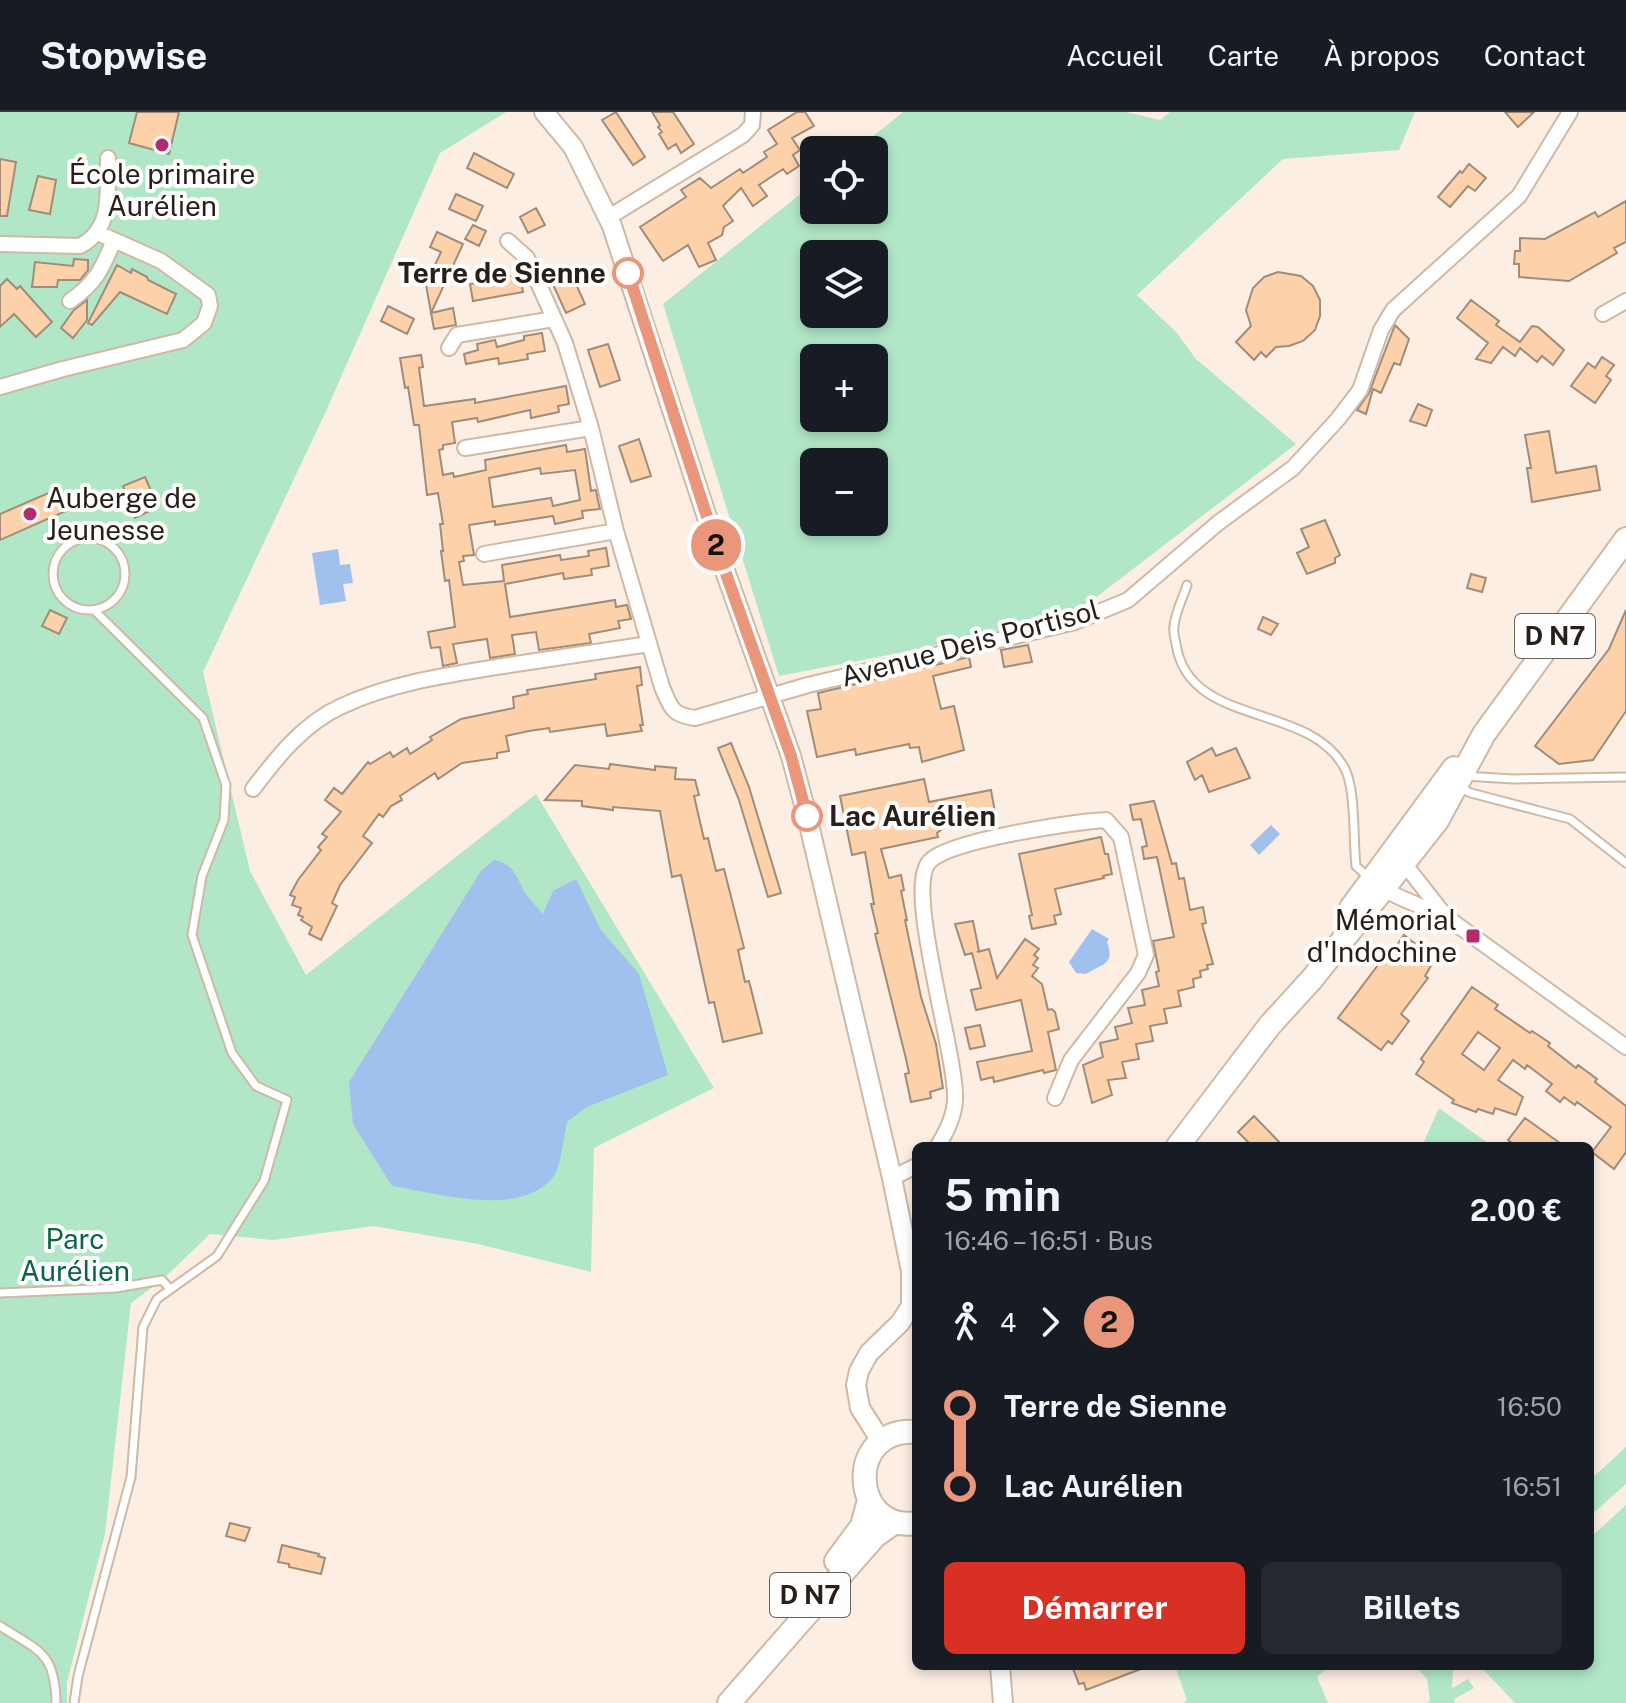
<!DOCTYPE html>
<html lang="fr">
<meta charset="utf-8">
<style>
body{margin:0;font-family:"Public Sans",sans-serif;background:#242831;color:#f1f3f6;height:100vh;display:flex;flex-direction:column;font-size:30px;white-space:nowrap}
*{box-sizing:border-box;margin:0}
p{font-size:26px;color:#9ea1a6}
.icon{flex:none;width:44px;height:44px;fill:none;stroke:currentColor;stroke-width:2;stroke-linecap:round;stroke-linejoin:round}
.map{position:relative;flex:1;overflow:hidden}
.drawer{position:absolute;left:912px;top:1030px;width:682px;height:528px;display:flex;flex-direction:column;background:#171b24;border-radius:12px;box-shadow:0 4px 12px #0003}
.drawer>*{flex:none}
.badge{padding:0 16px;border-radius:26px;font-size:28px;line-height:52px}
.tools{position:absolute;left:800px;top:24px;display:grid;gap:16px}
.tools a{display:grid;place-items:center;width:88px;height:88px;border-radius:12px;background:#171b24;box-shadow:0 4px 12px #0003;font-size:40px}
.map>.badge{position:absolute;translate:-50% -50%;box-shadow:0 0 0 4px #fff}
.legs{display:flex;align-items:center;gap:12px;height:88px;padding:0 32px;font-size:26px}
.legs p{margin-inline-start:auto}
.head{display:flex;align-items:center;justify-content:space-between;height:136px;padding:0 32px}
h1{font-size:44px;font-weight:700;line-height:60px}
.button{display:flex;gap:16px;margin-top:auto;padding:16px 32px}
.button a{flex:1;height:92px;border-radius:12px;background:#d93025;color:#fff;font-size:32px;font-weight:700;line-height:92px;text-align:center}
.button a+a{background:#242831;color:#f1f3f6}
ul{padding:0 32px;list-style:none}
li{display:flex;align-items:center;gap:28px;height:80px;font-size:30px}
li i{display:grid;place-items:center;width:12px;height:100%;margin:0 10px;background:currentColor}
li i::after{content:'';width:20px;height:20px;margin:-10px;border:6px solid;border-radius:50%;background:#171b24}
li p{margin-inline-start:auto}
li:first-child i{background:linear-gradient(#0000 50%,currentColor 0)}
li:last-child i{background:linear-gradient(currentColor 50%,#0000 0)}
header{display:flex;align-items:center;gap:48px;box-sizing:border-box;height:112px;padding:0 40px;background:#171b24;border-bottom:2px solid #363941}
header strong{font-size:38px}
nav{display:flex;gap:44px;margin-inline-start:auto;font-size:28px}
.map>svg:first-child{display:block}
</style>
<header>
<strong>Stopwise</strong>
<nav><a>Accueil</a><a>Carte</a><a>À propos</a><a>Contact</a></nav>
</header>
<div class="map">
<svg width="1626" height="1591" viewBox="0 0 1626 1591">
<rect width="100%" height="100%" fill="#fceee3"/>
<path fill="#b1e7c7" fill-rule="evenodd" d="M0 0H506L440 41 326 299 203 560 250 759 306 863 536 682 714 976 594 1036 591 1160 478 1132 373 1114 274 1128 210 1122 162 1168 131 1191 105 1422 67 1570V1591H0Z
M903 0H1126L1160 8 1170 0H1415L1399 38 1283 47 1137 183 1176 220 1196 247 1296 332 1077 500 909 539 779 564 663 192 814 71V98H874V38H856ZM874 142V202H814V142ZM814 246H874V306H814ZM874 350V410H814V350Z
M1439 996 1492 1034H1422Z
M1626 1335V1372L1590 1404V1368Z
M1626 1393V1591H1515L1480 1554H1590V1426Z
M1175 1554H1329L1317 1565 1328 1591H1183L1187 1588Z
M1415 1554H1453L1452 1576 1468 1567 1474 1576 1454 1587 1455 1591H1426L1430 1589 1427 1567Z"/>
<path fill="#a0c1ed" d="M338 437 340 453 350 452 353 471 343 472 346 489 320 493 312 441Z
M1271 713 1280 722 1259 743 1250 733Z
M494 748C513 751 517 765 525 781 530 788 537 795 543 802L553 779 576 767 601 818 639 862 668 963 587 995 567 1010C564 1023 561 1054 554 1064 521 1107 437 1081 392 1074L353 1012 349 970 481 759Z
M1092 817 1109 827 1107 830C1116 854 1100 852 1086 862L1076 861 1069 850Z"/>
<path fill="#fdd2aa" stroke="#a08c7a" stroke-width="2" fill-rule="evenodd" d="M137 0H179L169 42 129 31Z
M616 0 645 45 633 53 602 8Z
M652 0H673L694 32 681 41 676 32 668 37 659 22 662 20 658 15 660 13Z
M797 0H805L814 14 792 26 800 38 793 43 799 54 787 62 783 57 759 73 767 84 753 94 741 76 723 94 733 109 724 115 722 123 708 131 716 148 699 155 688 133 663 149 640 115 686 85 681 78 700 66 711 76 740 57 743 61 767 45 764 40 777 32 768 18Z
M1505 0H1534L1518 15Z
M474 41 514 62 507 76 467 56Z
M0 47 16 50 7 104H0Z
M1469 52 1486 66 1475 79 1468 74 1450 95 1438 85 1460 59 1462 61Z
M38 64 56 68 50 102 29 98Z
M456 82 483 94 476 109 449 97Z
M1626 89V130L1614 136 1617 141 1569 169 1519 165V152H1514L1515 139H1520V126L1545 127 1595 100 1598 105Z
M536 96 545 113 528 121 520 105Z
M473 113 486 119 479 134 465 127Z
M437 120 463 132 431 201 453 196 456 213 434 217 426 173 441 140 430 135Z
M74 147 88 148V158L80 168H58L57 175H32L35 150 73 154Z
M117 153 131 161 132 157 147 165 148 168 176 182 167 202 120 180 92 213 88 211Z
M569 157 585 192 566 201 550 166Z
M501 158 503 166 520 162 523 180 473 189 470 172 487 169 486 161Z
M1278 160 1301 164 1313 174 1320 188V204L1315 218 1303 229 1289 234 1276 235 1266 245 1261 240 1254 248 1236 230 1251 214 1246 198 1253 176 1264 165Z
M7 167 17 177 20 174 52 210 36 225 14 202 0 215V174Z
M87 188V208L73 226 61 216 74 198Z
M1471 188 1499 209 1496 213 1520 230 1532 214 1538 215 1564 238 1553 253 1542 244 1537 250 1520 236 1515 244 1503 235 1491 251 1476 247 1488 231 1457 206Z
M388 194 414 207 407 222 381 209Z
M1395 213 1409 227 1400 253 1394 251 1381 281 1373 277 1366 302 1357 298 1369 281Z
M542 221 545 239 527 242 528 247 499 252 498 246 466 252 464 242 478 238 477 232 495 228 497 235 524 228V224Z
M608 232 620 268 600 275 588 238Z
M421 243 423 255 419 256 424 294 475 287V291L566 274 569 292 558 294 559 300 531 306 530 298 478 310 477 306 452 310 455 331 443 333V337L439 338 443 363 453 361 454 365 486 358 485 348 566 333 567 340 585 337 591 379 596 378 598 389 600 397 582 399 583 406 555 412 553 404 495 413V409L469 413 474 443 463 444 464 449 459 450 463 473 504 469 502 453 560 443 561 448 589 444 588 439 606 436 609 454 591 457 592 463 564 467 563 461 505 472 510 505 615 488 616 495 627 493 631 507 618 509 620 516 589 522 591 531 539 538 536 520 512 523 515 542 490 546 487 527 453 532 457 551 443 554 440 535 431 536 428 520 455 515 449 468 445 469 441 439H443L440 412H443L438 381 427 383 419 313H414L408 275 405 276 400 246ZM540 356 541 362 575 358 580 388 553 394 551 386 493 395 489 366Z
M1602 245 1614 253 1606 264 1611 268 1595 291 1571 274 1588 251 1595 256Z
M1418 292 1432 298 1426 314 1410 309Z
M1549 319 1556 361 1596 354 1600 378 1532 390 1527 356H1531L1525 323Z
M639 327 651 364 631 370 619 334Z
M145 365 158 395 135 406 123 374Z
M60 376 68 398 0 428V402Z
M1325 408 1340 443 1335 446V451L1307 462 1297 441 1309 435 1301 417Z
M1471 462 1486 466 1482 480 1467 476Z
M50 498 67 506 59 522 42 514Z
M1626 498V599L1593 648 1559 652 1535 634 1609 537Z
M1263 505 1278 512 1271 523 1258 517Z
M1028 533 1032 550 1004 555 1001 538Z
M969 545 971 555 933 564 941 597 954 594 964 638 922 650 919 635 910 636 909 632 856 643 855 637 817 645 807 599 821 597 818 581Z
M640 555 642 573 637 574 643 613H640L642 619 607 624 605 612 550 620 549 616 529 619 506 624 509 639 497 641V646L462 651 438 667 435 661 400 684 402 688 391 694 383 705 379 702 363 724 372 731 340 773 332 791 337 794 321 828 309 822 312 815 301 808 303 805 298 803 301 796 292 793 295 785 290 783 298 768 321 738 318 735 327 725 322 722 341 700 325 688 334 676 342 682 368 650 370 652 390 640 393 645 407 636 410 642 432 628 430 625 461 607 514 596 513 585 528 582 527 578 596 567 595 562Z
M731 631 749 675 781 781 768 785 739 688 718 636Z
M1212 636 1216 644 1236 636 1250 666 1209 680 1202 663 1195 668 1187 650Z
M610 652 655 658V654L676 656 675 667 695 668 699 683 694 684 704 727 708 726 716 759 724 757 744 836 738 838 745 870 749 869 762 921 723 930 714 890 709 891 681 763 672 765 660 699 613 695V698L582 694V689L545 688 575 653 609 657Z
M924 667 929 690 991 678 995 700 985 702 987 709 962 715 960 703 937 721 938 725 881 737 889 766 901 763 904 778 901 779 907 808H905L921 885 936 932 943 976 930 980 931 986 911 990 905 962 909 961 906 947 875 822 878 821 871 792H874L865 740 852 743 840 684Z
M1154 689 1172 752 1176 751 1179 767 1184 766 1190 798 1203 795 1206 811 1202 812 1213 852 1207 853 1208 857 1200 859 1201 865 1193 867 1194 875 1178 879 1181 894 1164 897 1167 911 1150 914 1153 929 1136 932 1139 947 1122 950 1126 966 1108 968 1112 983 1092 991 1083 953 1103 945 1100 931 1118 927 1115 915 1132 911 1128 896 1145 893 1142 878 1159 874 1156 860 1159 859 1153 829 1174 825 1157 745 1144 747 1142 735 1147 734 1141 707 1133 708 1130 693Z
M1101 725 1105 742H1108L1112 762 1103 764 1104 766 1055 777 1061 802 1054 804 1056 812 1032 817 1029 804 1032 803 1019 742Z
M973 809 979 839 977 840 989 837 997 866 1025 827 1039 837 1034 843 1038 846 1033 853 1038 856 1032 864 1042 872 1048 898 1052 897 1055 900 1059 917 1048 920 1056 958 1044 961 1043 958 994 970 993 965 981 968 977 950 1032 939 1021 888 976 898 971 878 981 876 972 841 965 843 955 812Z
M1404 823 1435 847 1425 864 1428 866 1401 902 1409 909 1392 932 1388 929 1381 938 1338 906 1381 849 1384 851Z
M1472 875 1498 893 1495 897 1530 921 1532 919 1550 931 1548 934 1576 956 1578 953 1597 967 1595 970 1626 994V1040L1614 1057 1592 1040 1611 1015 1577 990 1575 993 1564 985 1560 990 1546 979 1552 972 1527 953 1525 957 1513 948 1498 968 1523 985 1516 1003 1495 996 1493 1002 1478 997 1476 1000 1452 991 1454 988 1416 962 1424 950 1421 947ZM1478 920 1500 936 1484 958 1462 942Z
M980 913 985 934 970 937 965 916Z
M1254 1004 1283 1034H1252L1238 1020Z
M1525 1006 1564 1034H1516L1508 1028Z
M230 1411 250 1416 245 1429 226 1424Z
M282 1433 319 1442 318 1444 325 1446 321 1462 289 1455V1452L278 1450Z
M1072 1554H1145L1146 1555 1086 1578 1084 1571 1079 1572Z"/>
<g fill="none" stroke-linecap="round" stroke-linejoin="round">
<defs>
<path id="lane" d="M53 462a36 36 0 1 1 72 0a36 36 0 1 1-72 0Z
M1187 473C1183 486 1175 501 1174 514 1173 520 1175 527 1176 532 1189 617 1310 589 1345 657 1356 679 1353 728 1356 754L1368 765
M1464 664 1513 667 1626 665
M1460 676 1471 681 1570 707 1626 751
M0 1181 116 1176 162 1168 170 1177
M0 1514C39 1539 55 1540 56 1591
M74 1591 78 1564 131 1365 143 1215 157 1187 217 1144 264 1069 287 988 256 974 232 941 192 823 202 764 224 708 226 673 203 606 94 498"/>
<path id="street" d="M609 105 743 23 752 13 753 0
M508 129 527 146 565 231 591 316 616 419 662 575C671 596 672 603 695 606L808 573 1075 510 1128 488 1218 411 1293 356 1338 307 1360 278 1381 218 1393 198 1519 84 1570 0
M0 132 80 134C114 116 107 79 108 46
M70 189C96 171 102 157 114 128
M1603 202 1626 189
M449 236 457 223 554 207
M0 275 63 257 183 228 204 211 210 194 208 183 161 149 98 121
M465 336 591 316
M484 442 616 419
M253 677C277 645 304 611 342 594 393 570 453 562 509 553 556 546 602 539 649 532
M1395 750 1410 759 1443 801
M1378 773C1400 789 1426 794 1449 807L1626 935
M938 1034C946 1020 954 1005 955 989 958 945 903 775 930 749 951 728 1073 710 1106 708L1121 725 1146 843 1138 861 1071 948 1055 986
M892 1066 916 1054"/>
<path id="secondary" d="M544 0 573 35 612 114 720 445 791 644 807 704 892 1066 911 1159V1194L900 1211 869 1241 859 1259 856 1273 860 1296 881 1329
M1000 1554 1003 1591"/>
<path id="primary" d="M1351 796 1454 656
M1178 1034 1270 913 1312 867 1437 709 1484 622 1626 427
M916 1320C844 1315 851 1421 916 1411
M836 1449 862 1414 869 1388
M729 1591 875 1424 895 1410"/>
</defs>
<use href="#lane" stroke="#ceb9a6" stroke-width="11"/>
<use href="#street" stroke="#ceb9a6" stroke-width="18"/>
<use href="#secondary" stroke="#ceb9a6" stroke-width="22"/>
<use href="#primary" stroke="#ceb9a6" stroke-width="26"/>
<use href="#lane" stroke="#fff" stroke-width="7"/>
<use href="#street" stroke="#fff" stroke-width="14"/>
<use href="#secondary" stroke="#fff" stroke-width="18"/>
<use href="#primary" stroke="#fff" stroke-width="22"/>
</g>
<g fill="none" stroke-linecap="round" stroke-linejoin="round">
<defs>
<path id="line-1" d="M628 161 720 445 791 644 807 704"/>
</defs>
<use href="#line-1" stroke="#fff" stroke-width="18"/>
<use href="#line-1" stroke="#e9967a" stroke-width="12"/>
</g>
<g fill="#b32b6c" stroke="#fefefe" stroke-width="3">
<circle cx="162" cy="33" r="8"/>
<circle cx="30" cy="402" r="8"/>
<rect x="1465" y="816" width="16" height="16" rx="4"/>
</g>
<g fill="#fff" stroke="#e9967a" stroke-width="4">
<circle cx="628" cy="161" r="14"/>
<circle cx="807" cy="704" r="14"/>
</g>
<g text-anchor="middle" stroke-width="8" stroke-linejoin="round" paint-order="stroke">
<g fill="#fefefe" stroke="#68625d" stroke-width="2">
<rect x="1515" y="502" width="80" height="44" rx="6"/>
<rect x="770" y="1461" width="80" height="44" rx="6"/>
</g>
<g font-size="26" font-weight="bold" fill="#271f18">
<text x="1555" y="533">D N7</text>
<text x="810" y="1492">D N7</text>
</g>
<g font-size="28" fill="#271f18" stroke="#fefefe">
<text x="162" y="72">École primaire<tspan x="162" dy="32">Aurélien</tspan></text>
<text x="46" y="396" text-anchor="start">Auberge de<tspan x="46" dy="32">Jeunesse</tspan></text>
<text x="1457" y="818" text-anchor="end">Mémorial<tspan x="1457" dy="32">d'Indochine</tspan></text>
</g>
<g font-size="28" font-weight="bold" fill="#271f18" stroke="#fefefe" text-anchor="end">
<text x="606" y="171">Terre de Sienne</text>
<text x="829" y="714" text-anchor="start">Lac Aurélien</text>
</g>
<g font-size="28" fill="#271f18" stroke="#fefefe">
<text transform="translate(970 531) rotate(-15)" y="10">Avenue Deis Portisol</text>
</g>
<g font-size="28" fill="#086741" stroke="#fefefe">
<text x="75" y="1137">Parc<tspan x="75" dy="32">Aurélien</tspan></text>
</g>
</g>
</svg>
<div class="tools">
<a><svg class="icon" aria-label="locate" viewBox="0 0 24 24"><circle cx="12" cy="12" r="6"/><path d="M12 2v4M12 18v4M2 12h4M18 12h4"/></svg></a>
<a><svg class="icon" aria-label="layers" viewBox="0 0 24 24"><path d="M12 4l9 5-9 5-9-5zM3 14l9 5 9-5"/></svg></a>
<a>+</a>
<a>−</a>
</div>
<b class="badge" style="left:716px;top:433px;background:#e9967a;color:#111">2</b>
<section class="drawer">
<div class="head"><div><h1>5 min</h1><p>16:46 – 16:51 · Bus</p></div><b>2.00 €</b></div>
<div class="legs"><svg class="icon" aria-label="walk" viewBox="0 0 24 24"><circle cx="13" cy="4" r="2"/><path d="M13 8l-2 6 4 7M11 14l-3 7M7 12l3-4h3l4 4"/></svg>4<svg class="icon" aria-label="forward" viewBox="0 0 24 24"><path d="M9 5l7 7-7 7"/></svg><b class="badge" style="background:#e9967a;color:#111">2</b></div>
<ul>
<li><i style="color:#e9967a"></i><b>Terre de Sienne</b><p>16:50</p></li>
<li><i style="color:#e9967a"></i><b>Lac Aurélien</b><p>16:51</p></li>
</ul>
<div class="button"><a>Démarrer</a><a>Billets</a></div>
</section>
</div>
